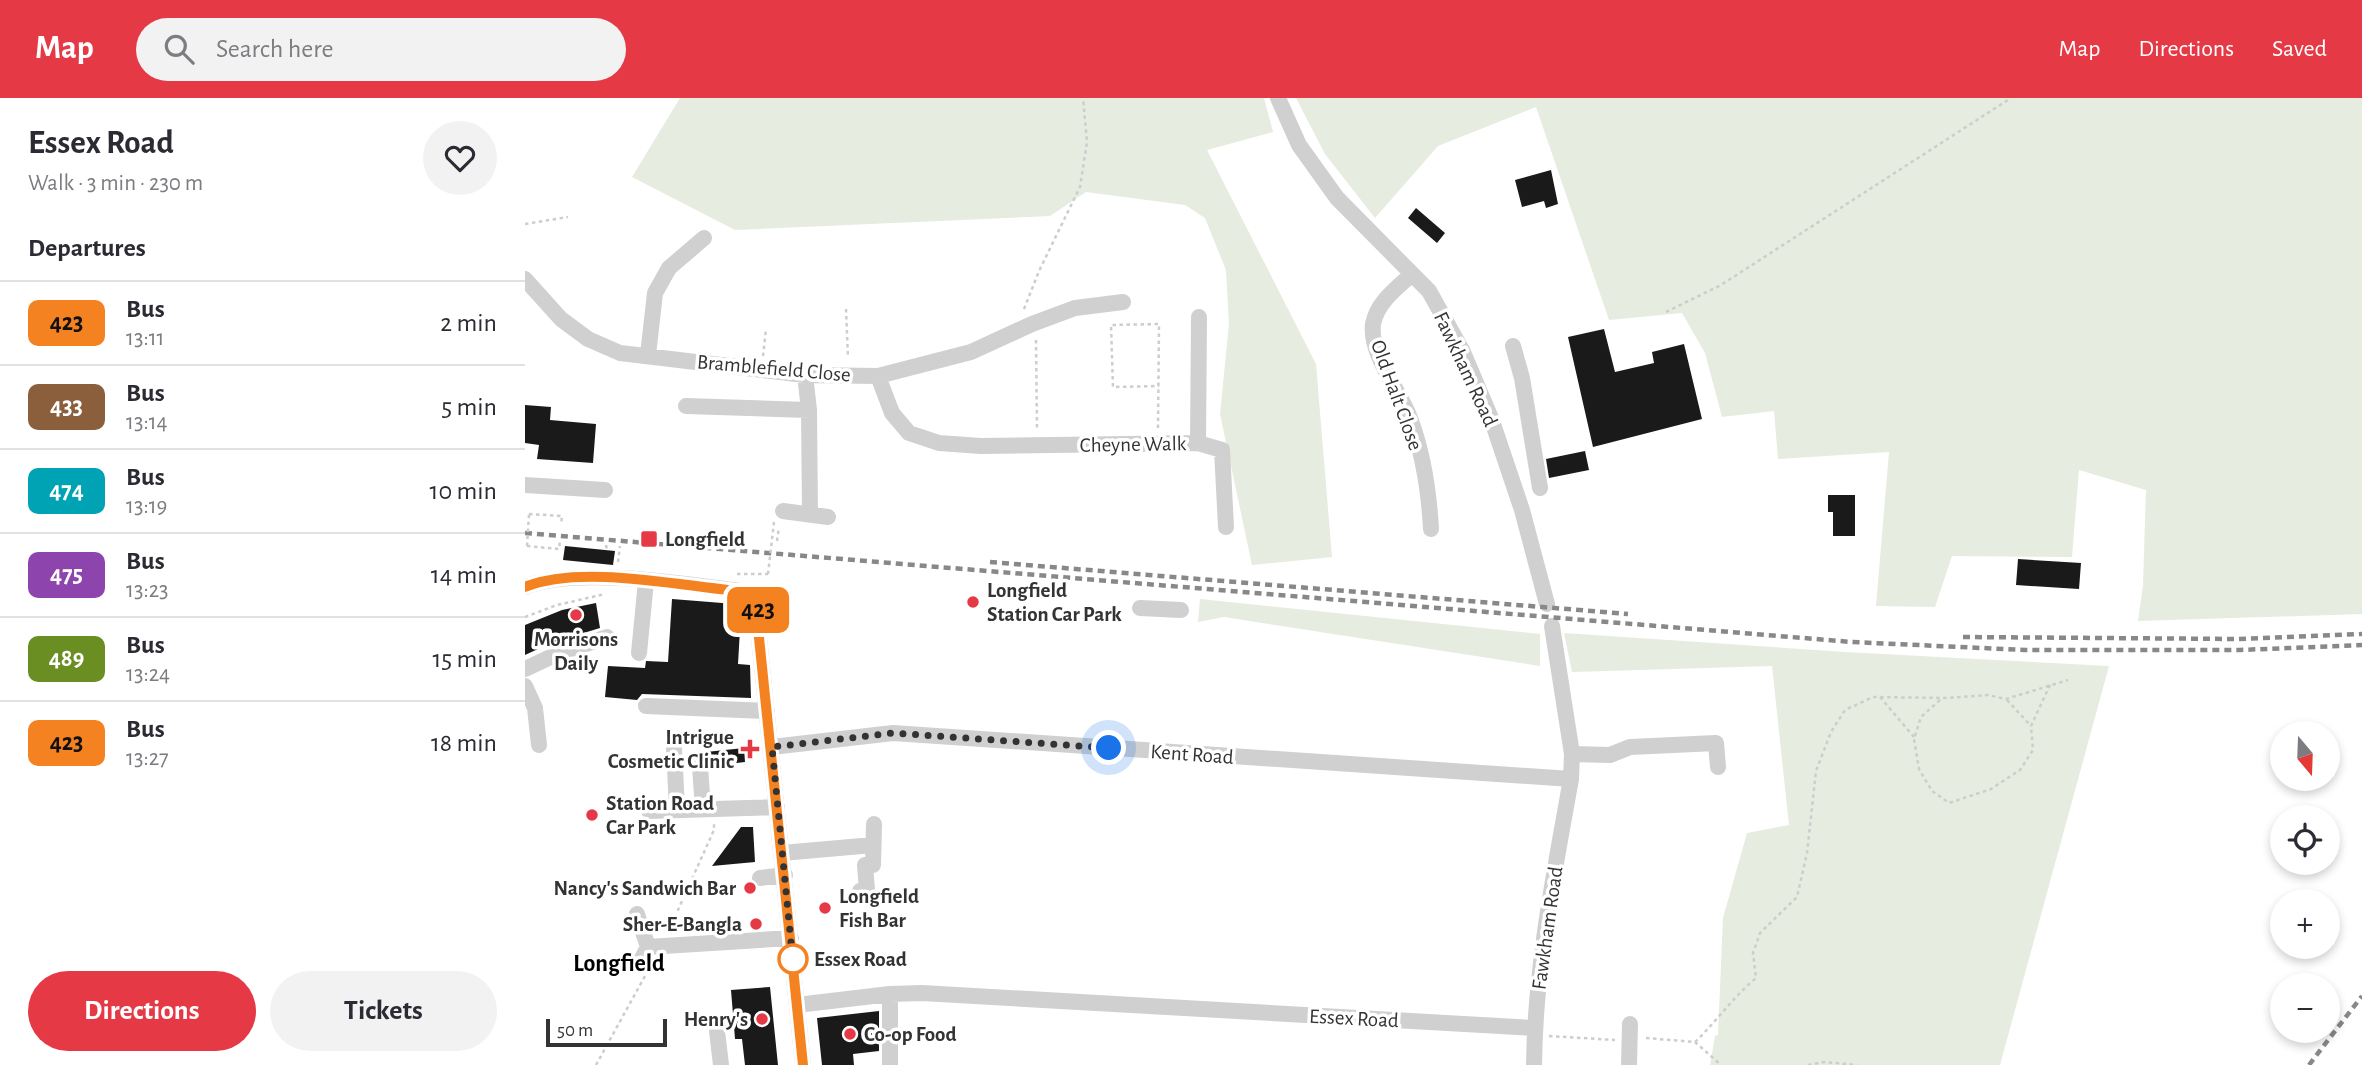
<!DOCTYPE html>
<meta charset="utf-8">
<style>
body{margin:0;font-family:"Alegreya Sans",sans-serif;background:#f2f2f3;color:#2b2b33;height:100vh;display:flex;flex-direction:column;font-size:26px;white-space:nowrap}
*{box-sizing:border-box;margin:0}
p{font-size:23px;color:#7c7c81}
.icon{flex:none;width:38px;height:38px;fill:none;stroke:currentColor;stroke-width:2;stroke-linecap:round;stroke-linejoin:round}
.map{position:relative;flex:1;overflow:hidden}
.panel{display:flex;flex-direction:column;background:#fff;width:525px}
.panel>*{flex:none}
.badge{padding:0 14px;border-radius:10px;font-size:24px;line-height:46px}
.needle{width:46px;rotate:161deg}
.controls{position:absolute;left:1745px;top:623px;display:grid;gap:14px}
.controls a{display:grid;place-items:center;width:70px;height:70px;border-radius:50%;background:#fff;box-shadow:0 4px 10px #0003;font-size:35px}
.scale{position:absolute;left:21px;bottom:18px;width:121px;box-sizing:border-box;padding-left:7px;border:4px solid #333;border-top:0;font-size:19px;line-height:24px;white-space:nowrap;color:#333;-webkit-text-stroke:5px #fff;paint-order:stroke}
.you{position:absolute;width:35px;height:35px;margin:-18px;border:5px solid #fff;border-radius:50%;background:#1a73e8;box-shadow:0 0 0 10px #1a73e833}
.map>.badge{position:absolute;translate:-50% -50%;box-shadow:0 0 0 4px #fff}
h2{padding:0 28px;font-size:26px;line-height:63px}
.round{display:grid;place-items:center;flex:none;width:74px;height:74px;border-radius:37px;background:#f2f2f3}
.overview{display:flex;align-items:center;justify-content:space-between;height:119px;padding:0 28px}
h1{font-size:33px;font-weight:700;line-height:52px}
.button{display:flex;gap:14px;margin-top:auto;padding:14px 28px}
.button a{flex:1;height:80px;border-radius:42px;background:#e63946;color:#fff;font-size:28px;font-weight:700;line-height:80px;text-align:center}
.button a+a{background:#f2f2f3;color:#2b2b33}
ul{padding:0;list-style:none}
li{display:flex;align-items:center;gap:21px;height:84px;padding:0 28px;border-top:2px solid #e1e1e2}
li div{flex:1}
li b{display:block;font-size:26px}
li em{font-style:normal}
li .badge{min-width:77px;font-weight:700;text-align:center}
header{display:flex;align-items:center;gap:42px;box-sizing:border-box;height:98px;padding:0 35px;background:#e63946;color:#fff}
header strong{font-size:33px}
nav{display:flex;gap:38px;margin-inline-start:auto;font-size:24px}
.search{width:490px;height:63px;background:#f2f2f3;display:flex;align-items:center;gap:18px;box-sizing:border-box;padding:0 24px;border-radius:38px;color:#7c7c81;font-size:26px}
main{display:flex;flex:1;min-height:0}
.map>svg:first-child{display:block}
</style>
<header>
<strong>Map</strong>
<div class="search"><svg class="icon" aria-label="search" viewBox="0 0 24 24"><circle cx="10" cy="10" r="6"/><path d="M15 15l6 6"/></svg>Search here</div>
<nav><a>Map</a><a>Directions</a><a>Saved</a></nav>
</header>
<main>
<section class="panel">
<div class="overview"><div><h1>Essex Road</h1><p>Walk · 3 min · 230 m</p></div><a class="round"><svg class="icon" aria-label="heart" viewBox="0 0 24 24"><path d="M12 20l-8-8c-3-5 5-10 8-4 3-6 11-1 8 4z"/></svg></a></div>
<h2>Departures</h2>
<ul>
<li><span class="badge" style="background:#f58220;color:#111">423</span><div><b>Bus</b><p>13:11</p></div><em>2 min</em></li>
<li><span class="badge" style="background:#8b5e3c;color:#fff">433</span><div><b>Bus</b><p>13:14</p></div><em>5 min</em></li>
<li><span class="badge" style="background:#00a3b4;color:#fff">474</span><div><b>Bus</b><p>13:19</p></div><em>10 min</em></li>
<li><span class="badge" style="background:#8e44ad;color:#fff">475</span><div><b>Bus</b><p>13:23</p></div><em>14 min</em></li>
<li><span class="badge" style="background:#6b8e23;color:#fff">489</span><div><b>Bus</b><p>13:24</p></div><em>15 min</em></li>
<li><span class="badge" style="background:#f58220;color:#111">423</span><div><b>Bus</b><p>13:27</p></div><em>18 min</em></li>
</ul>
<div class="button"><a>Directions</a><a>Tickets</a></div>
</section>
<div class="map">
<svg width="1837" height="967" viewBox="0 0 1837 967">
<rect width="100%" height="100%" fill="#fff"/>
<path fill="#e6ecdf" d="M155 0H739L748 34 682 52 791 266 807 459 727 467 695 316 704 226 701 172 680 120 660 107 561 94 525 118 210 132 107 79Z
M771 0H1837V516L1613 523 1618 487 1621 392 1554 372 1547 459 1427 458 1410 509 1351 508 1364 354 1253 361 1249 313 1197 319 1180 255 1157 215 1084 222 1011 9 913 48 850 120 800 56Z
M675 501 1015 536V568L699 519 673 524Z
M1039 535 1320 554 1584 568 1475 967H1185L1190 938 1193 937 1198 820 1222 735 1264 727 1247 568 1047 574Z"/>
<path fill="#1a1a1a" d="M1026 72 1033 106 1021 110 1019 103 997 109 990 82Z
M891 110 920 135 912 145 883 120Z
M1079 231 1090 274 1129 265 1127 254 1159 246 1177 321 1068 349 1043 239Z
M0 307 26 309 25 322 71 326 68 365 12 361 14 347 0 345Z
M1060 353 1064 372 1024 380 1021 361Z
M1303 397H1330V438H1308V414H1303Z
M40 448 90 453 88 467 38 462Z
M1493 461 1556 465 1554 491 1491 487Z
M147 501 210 506 216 514 213 566 225 567 226 600 117 596 112 602 80 599 83 568 120 570 121 563 143 564Z
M71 505 75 530 26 545 0 557V527L37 512Z
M219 650 220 664 185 668 180 660 174 659 169 661 164 670 162 656Z
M216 729H228L230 764 187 768Z
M245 889 253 967H220L217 941H210L206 892Z
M354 913V953L328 956 329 967H297L292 920Z"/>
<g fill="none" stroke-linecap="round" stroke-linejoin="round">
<path stroke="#cdcdcd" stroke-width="2.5" stroke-dasharray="3.5 3.5" stroke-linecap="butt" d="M0 126 43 119
M321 211 323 260
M499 211 514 173 555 89 562 44 558 0
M1141 214 1196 187 1486 0
M511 242 512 330
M238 258 241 231
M633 330 634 226 586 227 588 289 634 288
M4 416 37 418 36 427
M252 443 254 429
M81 447 82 452
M2 448 34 451 35 442
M93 464 95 448
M212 476H243
M0 519 32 507 80 496
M1355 599 1389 639
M1415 602 1396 619 1389 641 1394 671 1407 693 1424 705 1466 691 1495 672 1508 652 1506 628 1525 587
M1482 602 1506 628
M144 832 189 732V725
M1024 938 1090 942
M1121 940 1170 944 1196 967
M1170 944C1192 923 1208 899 1231 880L1228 855 1235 835 1272 799 1282 755 1291 673 1306 634 1320 612 1348 599 1422 600 1463 597 1481 601 1543 582
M71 967 120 878
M1283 967 1299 964 1332 967"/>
<path stroke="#d0d0d0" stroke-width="16" d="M753 0 774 47 812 100 904 193 938 254 966 320 997 412 1022 506
M887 176C872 190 852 204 848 226 844 256 875 293 885 320 898 355 904 394 906 431
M0 181 36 221 63 241 95 255 280 277 353 278 446 254 507 226 550 210 598 204
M988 248 997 280 1015 390
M123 257 130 195 144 170 179 140
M280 277 284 312 285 416
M353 278 367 315 384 335 414 345 456 348 673 345 697 352 701 429
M161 308 284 312
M673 345 674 219
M0 387 80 392
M258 413 303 419
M0 489C51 468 159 486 215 493L227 497 230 501 278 967
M615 510 656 512
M114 555 121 483
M0 571 32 556 82 539
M0 588 10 610 14 647
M121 608 242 613
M149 649 152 712
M247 649 368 635 1046 681
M1047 656 1085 657 1105 649 1191 645 1193 669
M175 669 178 711
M124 713 252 709
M257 755 348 747
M235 780 260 777
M335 793 342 792 340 767H348L349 726
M112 816 123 849 115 864
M123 849 266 840
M365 896V967
M272 907 365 896 397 895 1009 930
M192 933 196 967
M1009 967C1010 870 1029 776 1046 681L1047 656 1027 528
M1104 967 1105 926"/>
<path stroke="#888" stroke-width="4.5" stroke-dasharray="7 5" stroke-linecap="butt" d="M0 435 1327 544 1500 552H1715L1837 547
M465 464 1103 516
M1438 539 1713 541 1837 536
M1784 967 1837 898"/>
<path stroke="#cdcdcd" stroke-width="2.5" stroke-dasharray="3.5 3.5" stroke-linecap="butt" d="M2 448 4 416
M243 476 249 424"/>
</g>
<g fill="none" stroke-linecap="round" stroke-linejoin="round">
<defs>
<path id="line" d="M0 489C52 467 147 486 203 492L221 495 230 501 278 967"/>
</defs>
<use href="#line" stroke="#fff" stroke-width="16"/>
<use href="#line" stroke="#f58220" stroke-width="10"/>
<path stroke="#333" stroke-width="7" stroke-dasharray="0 12.6" d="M268 861V865L247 649 368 635 584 650"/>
</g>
<g fill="#e63946" stroke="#fff" stroke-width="2.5">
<rect x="115" y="432" width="18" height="18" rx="3.5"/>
<circle cx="448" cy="504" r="7"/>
<circle cx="51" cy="517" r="7"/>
<path d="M221.5 640.5h7v7h7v7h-7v7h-7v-7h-7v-7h7z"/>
<circle cx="67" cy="717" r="7"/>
<circle cx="225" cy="790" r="7"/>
<circle cx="300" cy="810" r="7"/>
<circle cx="231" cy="826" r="7"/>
<circle cx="237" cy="921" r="7"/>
<circle cx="325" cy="936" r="7"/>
</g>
<circle fill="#fff" stroke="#f58220" stroke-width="3.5" cx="268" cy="861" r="14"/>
<g text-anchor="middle" stroke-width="7" stroke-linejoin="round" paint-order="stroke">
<g font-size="21" fill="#333" stroke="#fff">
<text transform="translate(249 270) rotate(5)" y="7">Bramblefield Close</text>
<text transform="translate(941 271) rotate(65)" y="7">Fawkham Road</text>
<text transform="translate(872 297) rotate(70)" y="7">Old Halt Close</text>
<text transform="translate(608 346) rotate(-1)" y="7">Cheyne Walk</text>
<text transform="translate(667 656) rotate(4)" y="7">Kent Road</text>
<text transform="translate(1022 830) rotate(-82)" y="7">Fawkham Road</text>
<text transform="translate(829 920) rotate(3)" y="7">Essex Road</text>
</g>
<g font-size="21" font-weight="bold" fill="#333" stroke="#fff" text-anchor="start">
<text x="140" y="448">Longfield</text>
<text x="462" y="499">Longfield<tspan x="462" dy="24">Station Car Park</tspan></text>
<text x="51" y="548" text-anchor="middle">Morrisons<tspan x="51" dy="24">Daily</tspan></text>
<text x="209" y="646" text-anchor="end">Intrigue<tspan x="209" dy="24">Cosmetic Clinic</tspan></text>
<text x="81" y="712">Station Road<tspan x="81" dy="24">Car Park</tspan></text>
<text x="211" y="797" text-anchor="end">Nancy's Sandwich Bar</text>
<text x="314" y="805">Longfield<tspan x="314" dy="24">Fish Bar</tspan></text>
<text x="217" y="833" text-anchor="end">Sher-E-Bangla</text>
<text x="223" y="928" text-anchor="end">Henry's</text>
<text x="339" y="943">Co-op Food</text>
</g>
<g font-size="21" font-weight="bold" fill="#333" stroke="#fff" text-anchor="start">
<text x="289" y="868">Essex Road</text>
</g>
<g font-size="24" font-weight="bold" fill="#000" stroke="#fff">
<text x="94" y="873">Longfield</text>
</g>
</g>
</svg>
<div class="controls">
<a><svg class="needle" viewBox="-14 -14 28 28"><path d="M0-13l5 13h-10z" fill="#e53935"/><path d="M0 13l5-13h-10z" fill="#7c7c81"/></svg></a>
<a><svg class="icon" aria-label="locate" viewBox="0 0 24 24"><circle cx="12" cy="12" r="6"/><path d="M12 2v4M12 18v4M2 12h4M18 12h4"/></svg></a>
<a>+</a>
<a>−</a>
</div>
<div class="scale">50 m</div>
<div class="you" style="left:584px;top:650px"></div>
<b class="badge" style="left:233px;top:512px;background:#f58220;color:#111">423</b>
</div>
</main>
